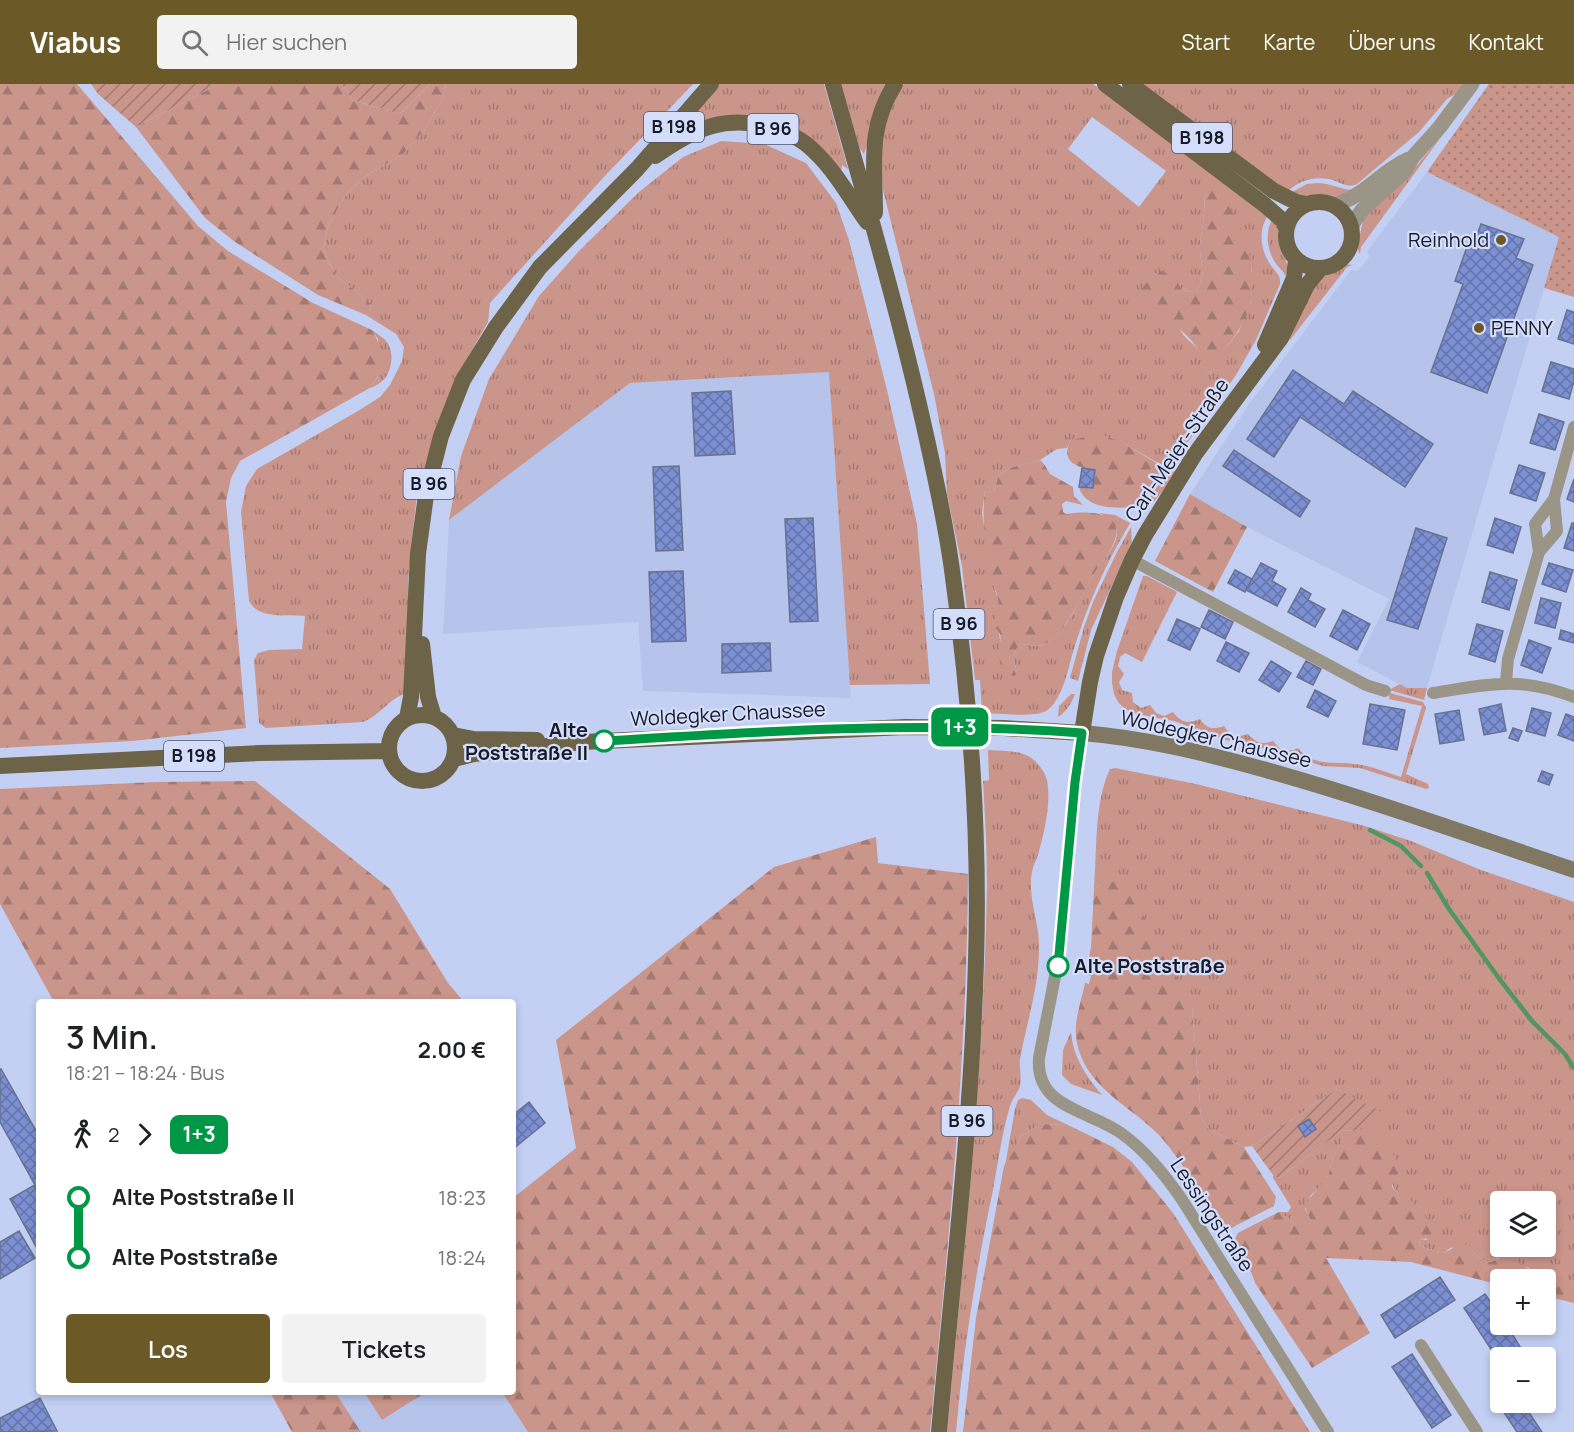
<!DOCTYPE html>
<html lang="de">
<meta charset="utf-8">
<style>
body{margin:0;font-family:Manrope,sans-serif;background:#f2f2f2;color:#202124;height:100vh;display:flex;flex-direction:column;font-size:22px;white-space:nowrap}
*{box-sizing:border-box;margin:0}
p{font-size:20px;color:#757577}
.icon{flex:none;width:33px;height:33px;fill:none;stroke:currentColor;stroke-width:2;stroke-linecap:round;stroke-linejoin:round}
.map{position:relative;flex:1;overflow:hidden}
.drawer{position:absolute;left:36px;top:915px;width:480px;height:396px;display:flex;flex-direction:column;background:#fff;border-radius:6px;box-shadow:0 3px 9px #0003}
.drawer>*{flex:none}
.badge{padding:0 12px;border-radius:9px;font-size:21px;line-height:39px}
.tools{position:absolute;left:1490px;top:1107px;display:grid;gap:12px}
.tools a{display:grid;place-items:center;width:66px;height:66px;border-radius:6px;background:#fff;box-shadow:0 3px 9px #0003;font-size:30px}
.map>.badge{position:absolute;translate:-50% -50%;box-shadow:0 0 0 3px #fff}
.legs{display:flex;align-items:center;gap:9px;height:66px;padding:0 30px;font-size:20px}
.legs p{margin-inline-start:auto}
.headline{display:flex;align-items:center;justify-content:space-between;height:102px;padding:0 30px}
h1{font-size:33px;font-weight:600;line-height:45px}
.action{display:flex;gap:12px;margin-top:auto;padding:12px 30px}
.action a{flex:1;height:69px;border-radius:6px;background:#6b5a28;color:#fff;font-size:24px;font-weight:600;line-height:69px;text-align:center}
.action a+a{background:#f2f2f2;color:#202124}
ul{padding:0 30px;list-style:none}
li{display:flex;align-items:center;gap:21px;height:60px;font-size:22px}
li i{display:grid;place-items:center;width:9px;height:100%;margin:0 8px;background:currentColor}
li i::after{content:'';width:15px;height:15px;margin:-8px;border:4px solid;border-radius:50%;background:#fff}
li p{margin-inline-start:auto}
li:first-child i{background:linear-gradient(#0000 50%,currentColor 0)}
li:last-child i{background:linear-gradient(currentColor 50%,#0000 0)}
header{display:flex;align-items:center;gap:36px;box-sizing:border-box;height:84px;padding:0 30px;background:#6b5a28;color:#fff}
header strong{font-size:28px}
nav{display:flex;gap:33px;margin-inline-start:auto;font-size:21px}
.search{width:420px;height:54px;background:#f2f2f2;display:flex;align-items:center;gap:15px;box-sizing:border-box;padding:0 21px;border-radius:6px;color:#757577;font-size:22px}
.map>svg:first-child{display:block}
</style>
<header>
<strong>Viabus</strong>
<div class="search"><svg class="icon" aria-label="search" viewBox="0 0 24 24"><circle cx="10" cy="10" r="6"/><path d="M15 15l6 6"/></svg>Hier suchen</div>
<nav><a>Start</a><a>Karte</a><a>Über uns</a><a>Kontakt</a></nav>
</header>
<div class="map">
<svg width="1574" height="1348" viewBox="0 0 1574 1348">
<defs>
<pattern id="grass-tufts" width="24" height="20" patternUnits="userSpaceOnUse" patternTransform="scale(1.5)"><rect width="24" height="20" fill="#ca958b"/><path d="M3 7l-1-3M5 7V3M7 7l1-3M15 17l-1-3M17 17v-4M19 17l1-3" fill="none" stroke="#a37972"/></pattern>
<pattern id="forest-firs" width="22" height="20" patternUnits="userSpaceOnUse" patternTransform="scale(1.5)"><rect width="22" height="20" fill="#ca958b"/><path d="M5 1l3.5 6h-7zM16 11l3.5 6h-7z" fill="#a37972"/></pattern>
<pattern id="park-dots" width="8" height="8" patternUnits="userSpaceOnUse" patternTransform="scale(1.5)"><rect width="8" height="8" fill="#ca958b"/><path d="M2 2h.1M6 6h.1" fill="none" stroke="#a37972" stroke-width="1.8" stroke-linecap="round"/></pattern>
<pattern id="garden-furrows" width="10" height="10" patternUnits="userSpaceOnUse" patternTransform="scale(1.5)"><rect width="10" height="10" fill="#ca958b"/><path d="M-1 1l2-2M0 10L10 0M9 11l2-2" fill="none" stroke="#a37972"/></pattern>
<pattern id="building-cross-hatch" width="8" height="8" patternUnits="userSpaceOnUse" patternTransform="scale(1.5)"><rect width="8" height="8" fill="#7b8fd2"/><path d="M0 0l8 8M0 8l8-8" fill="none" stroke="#6474aa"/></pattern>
</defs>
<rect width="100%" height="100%" fill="#c4d0f3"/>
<path fill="#b6c4ec" d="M1427 88 1559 153 1427 604H1407L1357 578 1389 515 1247 443 1190 410 1249 320 1351 186 1358 187 1369 173 1367 167Z
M830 288 851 614 643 607 638 538 443 550 449 436 630 299Z
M335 1308H364L382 1336 426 1308H502L528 1348H361Z"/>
<path fill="url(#grass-tufts)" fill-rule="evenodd" d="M446 0H693L602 95 490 219 488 238 458 291 424 386 416 418 408 498V609C390 613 381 631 363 638L266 644 259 639 254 576 258 569 269 566 302 565 305 532C287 530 259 536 249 517L241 428 246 402 257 385 358 327 380 313 390 301 402 277 404 263 396 250 366 231 371 225 370 219 336 191 323 166 328 142 346 110 367 91 402 71 425 45 443 14Z
M718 0H824L848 85 842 81 841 88 778 39 671 54Z
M841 0H888L864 70 859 63Z
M904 0H1093L1269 130C1258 145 1260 165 1270 180 1275 188 1281 190 1280 200L1256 256 1236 291 1216 319 1208 318 1200 329 1201 339 1171 382 1156 395 1158 379 1123 359 1071 356 1067 364 1057 365 1040 376 1013 383 999 390 994 407 990 409 985 406 982 429 992 496 998 516V529L994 539 995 543 999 549 1000 556 1017 589C1014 577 1011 570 1020 560 1030 560 1039 565 1047 559 1070 544 1081 511 1094 489 1102 477 1116 464 1117 449 1117 438 1107 433 1099 429L1115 431 1130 439C1102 487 1083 530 1069 583 1065 597 1059 619 1046 627 1034 634 997 629 982 629L980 596H975L962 482 947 410 945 369 934 310 883 106 879 67 882 45 900 5ZM1092 33 1166 87 1139 123 1068 65ZM1204 109 1252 184 1251 218 1239 247 1218 274 1211 288 1207 290C1208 261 1184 260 1179 243 1174 227 1174 208 1171 192 1178 202 1183 209 1196 207 1208 194 1199 176 1200 161 1202 144 1206 126 1204 109Z
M1140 0H1464L1457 9 1447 15 1419 48 1357 100C1347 105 1339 97 1329 95 1313 92 1298 97 1287 108Z
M1444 49 1361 163 1360 170 1357 164 1364 133 1418 80Z
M721 57 764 60 806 79 836 119 849 156 888 310 917 440 930 600 850 601 829 288 630 299 449 436 461 372 489 295 539 212 580 166 639 108 683 73Z
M1317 99C1330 99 1342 106 1354 106L1339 114 1320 112 1305 113 1290 109 1307 100Z
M1273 134C1279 145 1278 149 1281 161 1285 175 1289 177 1286 193 1284 188 1281 186 1277 181 1267 168 1264 148 1273 134Z
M1345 180 1353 181 1347 183 1290 256 1288 252C1298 231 1305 204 1324 191 1331 187 1339 186 1345 180Z
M372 246C377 250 383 253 387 258 395 269 392 290 381 298 378 301 372 303 368 305L378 293V255Z
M1177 385C1167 399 1160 417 1144 423L1160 398Z
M1131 443 1132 459 1091 546 1078 597 1070 594 1084 543 1093 518 1117 468Z
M1143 492H1147L1177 508 1142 578 1125 569 1120 573 1118 582 1124 590 1119 598 1122 606 1132 609 1133 618 1141 624 1150 621 1156 629 1164 632 1173 628C1182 639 1187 640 1200 635 1207 645 1213 646 1224 642 1231 652 1237 654 1248 650 1256 659 1262 661 1273 657 1281 667 1286 669 1298 664 1312 683 1335 677 1355 680 1370 681 1387 689 1401 693L1422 622 1389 615 1390 609 1423 618 1426 624 1406 690 1428 700 1429 704 1426 705 1360 684 1323 682 1255 662 1222 655 1174 637 1137 630 1125 625 1118 618 1114 610 1112 599V588L1117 567Z
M1400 600 1407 604H1427L1424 616 1389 606Z
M1071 610H1075C1071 620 1067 627 1058 633L1059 622Z
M988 666C1011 668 1029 664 1043 687 1055 705 1044 751 1038 771 1036 776 1033 782 1032 788 1027 813 1040 839 1039 864 1039 902 1027 938 1020 975 1019 984 1022 994 1020 1002 1018 1009 1012 1015 1010 1022 1002 1049 998 1079 993 1106 976 1186 963 1267 956 1348H947C964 1166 984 984 987 801 987 766 985 731 983 697L989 696Z
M1115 684 1196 700 1365 742 1411 757 1481 786 1574 818V1202L1550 1198 1538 1193 1529 1184 1498 1174 1491 1178C1480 1176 1475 1172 1470 1162L1450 1164 1444 1169 1432 1166 1419 1161 1420 1155 1427 1156 1409 1116C1401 1114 1392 1108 1393 1098L1366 1045 1346 1054 1338 1063 1333 1073 1328 1092 1321 1102 1311 1111 1305 1125 1310 1133 1311 1138 1307 1142C1294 1144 1290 1133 1279 1128H1288L1291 1123 1273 1094V1091L1279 1094 1343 1046 1357 1047 1337 1005 1252 1062 1244 1063 1208 1045 1201 1033 1192 922 1101 800 1094 805C1097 768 1094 718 1110 685ZM1500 1118H1545V1162H1500Z
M1071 948C1073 973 1086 992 1102 1011L1071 1000 1062 991 1063 966Z
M1022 1014 1031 1016 1047 1031 1068 1041 1041 1040 1021 1052 1005 1082 1015 1025 1018 1016Z
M1188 1092 1220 1131 1237 1141 1225 1148 1223 1147Z"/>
<path fill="url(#forest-firs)" d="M0 0H77L198 142 228 167 313 219 372 246C379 256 382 272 381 284 380 292 373 299 368 305L240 377 231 394 226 418 246 644 133 657 0 664Z
M219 0H342L352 16 400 30 430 0H446L443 14 425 45 402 71 367 91 346 110 328 142 323 166 336 191 370 219 371 225 366 231 318 211 235 158 205 134 136 43Z
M1207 103H1213C1242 132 1257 175 1251 216 1248 236 1234 253 1223 268 1217 275 1215 286 1207 291 1208 260 1164 233 1142 215L1139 209 1153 190 1162 187C1165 189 1169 189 1171 192 1181 200 1178 209 1196 207 1208 194 1199 176 1200 161 1202 144 1206 126 1204 109Z
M1101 350 1123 359 1158 380 1156 395 1140 423C1119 424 1086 427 1079 403L1093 404 1095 386C1077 384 1059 377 1071 356Z
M1040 376 1044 380 1050 390 1073 403 1074 412 1083 421 1066 417 1062 420 1063 428 1066 430C1082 427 1122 426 1116 452 1112 468 1101 478 1093 491 1082 511 1067 547 1047 559 1038 565 1030 560 1020 560 1011 570 1014 577 1017 589L1015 592C1009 592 1003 588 1001 582 997 572 1002 557 1000 550 998 546 993 544 994 538 996 530 999 525 998 516 997 508 993 501 991 494 986 465 981 435 985 406L990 409 994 407 999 390 1013 383Z
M1190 410 1247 443 1213 508 1155 477Z
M255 697 390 805 448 899 464 918H54L0 820V705L157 698Z
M876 753 878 779 968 790C967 976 948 1162 930 1348H528L502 1308H513V1114L576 1064 556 956 774 783Z
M1117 797 1132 811 1192 922 1201 1033 1208 1045 1244 1063 1276 1113 1274 1122 1237 1141C1232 1138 1226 1135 1221 1132 1215 1128 1211 1120 1206 1115 1191 1095 1176 1070 1160 1052 1132 1023 1092 1007 1079 967 1071 941 1080 924 1085 899L1089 900 1091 892 1086 891 1091 863 1094 805 1101 800Z
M1041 1040 1068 1041 1113 1063 1132 1078 1173 1129 1310 1348H963L976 1234 1004 1082 1021 1052Z
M1366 1045C1371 1046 1376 1045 1380 1049 1388 1055 1399 1080 1398 1089 1397 1094 1393 1097 1392 1103 1398 1113 1407 1113 1415 1120 1423 1127 1434 1143 1431 1154L1420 1155 1419 1161 1432 1166 1444 1169 1462 1159 1470 1162C1475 1172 1480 1176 1491 1178 1513 1165 1526 1187 1544 1195L1500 1196V1201L1411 1178 1326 1174 1370 1249 1312 1284 1255 1199C1251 1184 1240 1171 1235 1155L1238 1149 1279 1128C1290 1133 1294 1144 1307 1141L1311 1138C1310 1131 1305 1127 1305 1120L1328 1092 1333 1073 1338 1063 1346 1053Z
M1545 1196 1574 1202V1219L1545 1212Z
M270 1308H335L361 1348H292Z
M364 1308H426L382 1336Z"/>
<path fill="url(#park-dots)" d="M1489 0H1574V213L1544 204 1559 153 1427 88Z"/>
<path fill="url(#garden-furrows)" d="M91 0H219L136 43 98 10Z
M342 0H430L400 30 352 16Z
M1337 1005 1384 1029 1357 1047 1343 1046 1279 1094 1273 1091 1252 1062Z"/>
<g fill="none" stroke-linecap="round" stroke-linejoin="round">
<path stroke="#519563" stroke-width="4.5" d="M1370 746 1401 762 1421 782
M1427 789 1449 825 1498 893 1532 937 1565 970 1574 984"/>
</g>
<path fill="url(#building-cross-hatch)" stroke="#677190" stroke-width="1.5" d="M1481 140 1524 155 1516 174 1533 181 1487 309 1431 288 1463 200 1455 197 1469 157 1474 159Z
M1567 226 1574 228V260L1558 255Z
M1551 278 1574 285V297L1569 315 1542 307Z
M1293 286 1344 320 1353 307 1433 360 1405 403 1300 333 1274 373 1247 355Z
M731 307 735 370 695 372 692 309Z
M1539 330 1564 338 1555 366 1530 359Z
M1234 366 1310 417 1300 433 1223 382Z
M1519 381 1545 389 1536 417 1510 409Z
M679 382 683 466 656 467 653 383Z
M1082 384 1095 386 1093 404 1079 403Z
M1574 395V418L1567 415Z
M813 434 818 537 790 538 785 435Z
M1495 434 1521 443 1513 469 1487 461Z
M1572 439H1574V467L1564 464Z
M1416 444 1447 454 1418 545 1387 536Z
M1261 479 1277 487 1272 497 1286 505 1277 522 1246 506Z
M1549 479 1573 486 1566 508 1542 500Z
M1235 486 1252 495 1245 508 1228 499Z
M683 487 686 557 652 558 649 488Z
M1490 488 1517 496 1509 526 1482 518Z
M1301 504 1311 510 1308 516 1325 525 1315 543 1288 528Z
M1541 514 1561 519 1555 544 1535 539Z
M1209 526 1233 538 1225 555 1201 543Z
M1343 526 1370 540 1357 566 1330 552Z
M1177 535 1200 545 1190 566 1168 556Z
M1477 540 1503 547 1495 578 1469 570Z
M1561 546 1574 550V559L1559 555Z
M1529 556 1551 564 1542 589 1521 581Z
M1226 558 1249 569 1239 588 1217 577Z
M770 559 771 587 722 589V560Z
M1271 577 1291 589 1279 608 1259 596Z
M1306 577 1321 585 1313 601 1297 593Z
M1315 606 1336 617 1328 633 1307 623Z
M1370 620 1405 626 1397 666 1363 660Z
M1501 620 1506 647 1484 651 1479 625Z
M1532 624 1551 629 1545 652 1526 647Z
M1459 626 1464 656 1440 660 1435 630Z
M1566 630 1574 633V657L1558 651Z
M1513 644 1522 647 1518 657 1509 654Z
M1542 687 1553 691 1549 701 1538 697Z
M0 985H1L39 1052V1168L10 1115 35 1101 0 1038Z
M529 1018 545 1039 513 1065V1031Z
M1309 1035 1316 1045 1305 1053 1298 1042Z
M19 1147 35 1174 0 1195V1158Z
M1440 1193 1455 1216 1395 1254 1381 1231Z
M1485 1210 1500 1232V1240H1506L1527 1274H1500V1279L1464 1224Z
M1412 1270 1451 1331 1432 1344 1392 1283Z
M40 1314 57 1347 0 1348V1334Z
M1510 1318H1522L1542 1348H1517L1501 1324Z"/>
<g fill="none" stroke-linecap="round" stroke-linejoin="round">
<path stroke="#9a9586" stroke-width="12" d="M1539 468 1557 447 1554 415 1574 343
M1132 476 1366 601 1385 607
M1506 598 1508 575 1539 468 1535 440 1554 415
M1433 609C1490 600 1518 592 1574 613
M1082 649 1075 698 1057 882 1039 974C1035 1024 1089 1026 1121 1049 1146 1067 1163 1089 1181 1114L1328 1348
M1421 1261 1477 1348"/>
<path stroke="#9a9586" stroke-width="15" d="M1334 121C1364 113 1381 87 1409 75
M1351 142 1362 126 1405 87 1412 74 1439 44 1472 0"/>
<path stroke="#807862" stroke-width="16" d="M1082 649C1145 654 1205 669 1266 686 1370 715 1472 752 1574 786"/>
<path stroke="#6d6348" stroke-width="16" d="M833 0C866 117 900 233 926 351 936 396 946 441 952 486 970 615 980 746 976 876 972 1034 953 1191 939 1348
M1105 0 1265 121 1282 136 1286 144
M1130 0 1274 107 1296 118 1307 120
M655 72C673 60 691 48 712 42 745 33 791 43 815 68 836 88 850 114 867 138
M1286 151a33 33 0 1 1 66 0a33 33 0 1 1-66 0Z
M875 129C875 80 867 45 895 0
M1265 261 1294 194 1296 175
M422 560 428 613 434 633
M389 664a33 33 0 1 1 66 0a33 33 0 1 1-66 0Z
M407 634 411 613 418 470 426 411 441 352 463 296 496 243 540 183 637 85 711 0
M453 651 474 655 537 656
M454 675 474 670 583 658 905 643 1004 644 1082 649 1090 598 1096 572 1116 513 1132 476 1145 451 1195 370 1281 254 1307 201 1320 185
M0 682 259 669 389 667"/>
</g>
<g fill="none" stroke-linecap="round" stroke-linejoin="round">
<defs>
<path id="line-1" d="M604 657C763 647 923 637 1082 649L1075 698 1058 882"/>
</defs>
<use href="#line-1" stroke="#fff" stroke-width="14"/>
<use href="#line-1" stroke="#009847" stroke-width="9"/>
</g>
<g fill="#6b5a28" stroke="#d4ddfa" stroke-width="2">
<circle cx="1501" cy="156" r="6"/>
<circle cx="1479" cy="244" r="6"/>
</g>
<g fill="#fff" stroke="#009847" stroke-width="3">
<circle cx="604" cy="657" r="10"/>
<circle cx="1058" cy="882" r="10"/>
</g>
<g text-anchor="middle" stroke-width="4.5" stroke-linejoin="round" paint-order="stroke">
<g fill="#d4ddfa" stroke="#505668" stroke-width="1.5">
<rect x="644" y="28" width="60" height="30" rx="4.5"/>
<rect x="747.5" y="30" width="51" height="30" rx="4.5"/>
<rect x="1172" y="39" width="60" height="30" rx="4.5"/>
<rect x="403.5" y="385" width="51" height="30" rx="4.5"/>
<rect x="933.5" y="525" width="51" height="30" rx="4.5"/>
<rect x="164" y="657" width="60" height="30" rx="4.5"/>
<rect x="941.5" y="1022" width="51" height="30" rx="4.5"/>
</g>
<g font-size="18" font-weight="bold" fill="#181c29">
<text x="674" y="49">B 198</text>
<text x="773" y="51">B 96</text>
<text x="1202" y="60">B 198</text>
<text x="429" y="406">B 96</text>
<text x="959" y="546">B 96</text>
<text x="194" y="678">B 198</text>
<text x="967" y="1043">B 96</text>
</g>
<g font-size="20" fill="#181c29" stroke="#d4ddfa" text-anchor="end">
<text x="1489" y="163">Reinhold</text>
<text x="1491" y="251" text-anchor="start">PENNY</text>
</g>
<g font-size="20" fill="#181c29" stroke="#d4ddfa">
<text transform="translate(1177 366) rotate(-56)" y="7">Carl-Meier-Straße</text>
<text transform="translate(728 630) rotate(-3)" y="7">Woldegker Chaussee</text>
<text transform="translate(1216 655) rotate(13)" y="7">Woldegker Chaussee</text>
<text transform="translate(1212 1131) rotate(56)" y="7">Lessingstraße</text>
</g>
<g font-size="20" font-weight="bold" fill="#181c29" stroke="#d4ddfa" text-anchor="end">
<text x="588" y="653">Alte<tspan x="588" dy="23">Poststraße II</tspan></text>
<text x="1074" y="889" text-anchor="start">Alte Poststraße</text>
</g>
</g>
</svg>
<div class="tools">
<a><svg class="icon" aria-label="layers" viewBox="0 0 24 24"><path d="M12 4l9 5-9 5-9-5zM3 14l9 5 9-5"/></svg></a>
<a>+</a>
<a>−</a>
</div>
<b class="badge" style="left:960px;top:643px;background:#009847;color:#fff">1+3</b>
<section class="drawer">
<div class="headline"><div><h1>3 Min.</h1><p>18:21 – 18:24 · Bus</p></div><b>2.00 €</b></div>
<div class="legs"><svg class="icon" aria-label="walk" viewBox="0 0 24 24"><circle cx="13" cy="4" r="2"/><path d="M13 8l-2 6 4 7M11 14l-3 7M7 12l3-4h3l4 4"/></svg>2<svg class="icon" aria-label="forward" viewBox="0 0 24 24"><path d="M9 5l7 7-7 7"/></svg><b class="badge" style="background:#009847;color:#fff">1+3</b></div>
<ul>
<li><i style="color:#009847"></i><b>Alte Poststraße II</b><p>18:23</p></li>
<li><i style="color:#009847"></i><b>Alte Poststraße</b><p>18:24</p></li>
</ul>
<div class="action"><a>Los</a><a>Tickets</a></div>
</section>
</div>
